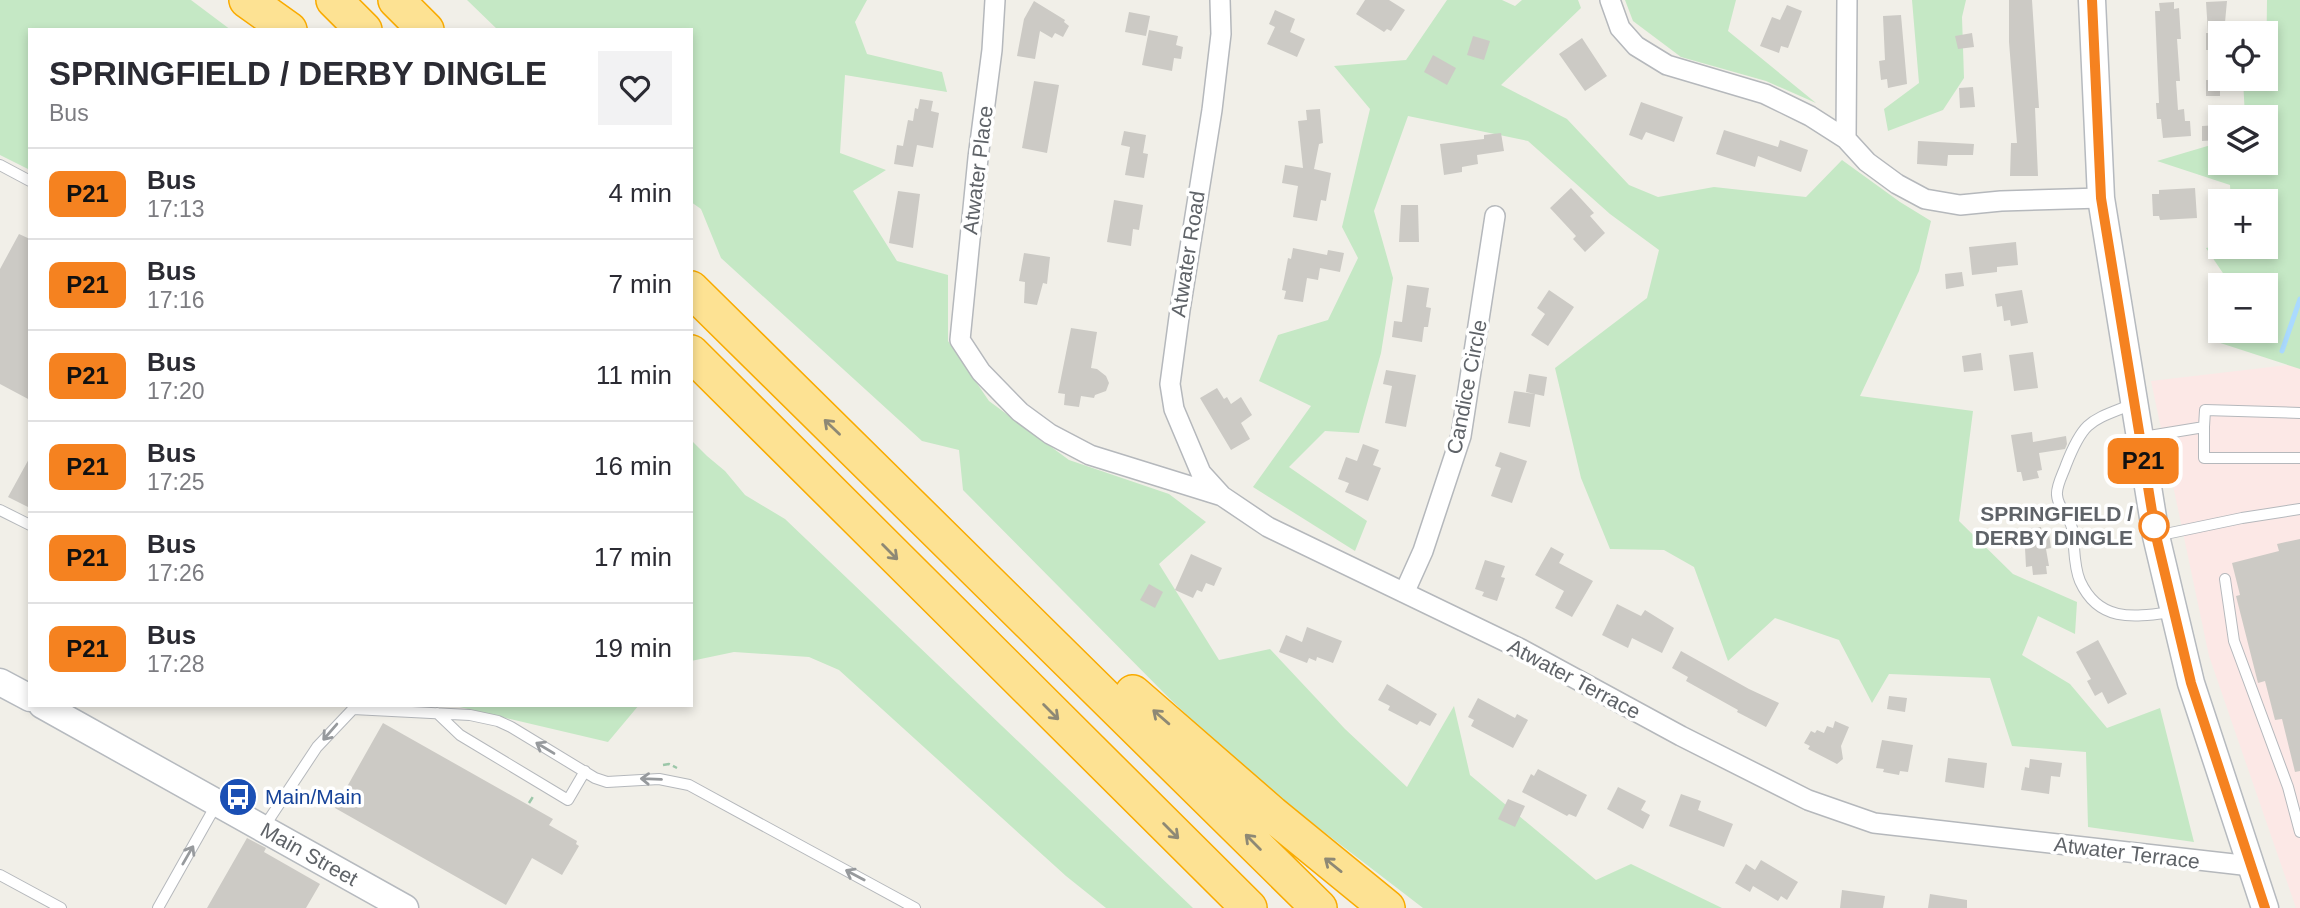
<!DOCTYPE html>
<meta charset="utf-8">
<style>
body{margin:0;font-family:Helvetica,sans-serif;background:#f2f2f3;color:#2b2b33;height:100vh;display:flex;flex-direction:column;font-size:26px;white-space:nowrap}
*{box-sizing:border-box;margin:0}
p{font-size:23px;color:#7c7c81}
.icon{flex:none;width:38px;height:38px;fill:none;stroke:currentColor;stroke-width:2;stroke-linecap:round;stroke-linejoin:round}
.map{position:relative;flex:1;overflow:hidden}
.sheet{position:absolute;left:28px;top:28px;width:665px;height:679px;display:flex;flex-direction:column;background:#fff;border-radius:0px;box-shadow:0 4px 10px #0003}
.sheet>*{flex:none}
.badge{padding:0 14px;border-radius:10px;font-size:24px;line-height:46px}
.fabs{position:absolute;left:2208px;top:21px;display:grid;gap:14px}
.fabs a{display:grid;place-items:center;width:70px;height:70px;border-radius:0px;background:#fff;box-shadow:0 4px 10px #0003;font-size:35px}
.map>.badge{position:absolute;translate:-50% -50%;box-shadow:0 0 0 4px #fff}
.round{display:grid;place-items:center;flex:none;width:74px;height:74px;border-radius:0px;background:#f2f2f3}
.summary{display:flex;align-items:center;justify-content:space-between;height:119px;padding:0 21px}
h1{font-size:33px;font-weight:700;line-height:52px}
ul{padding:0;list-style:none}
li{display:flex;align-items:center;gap:21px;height:91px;padding:0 21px;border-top:2px solid #e1e1e2}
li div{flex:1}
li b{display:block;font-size:26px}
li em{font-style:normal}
li .badge{min-width:77px;font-weight:700;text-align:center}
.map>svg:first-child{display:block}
</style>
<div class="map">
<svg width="2300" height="908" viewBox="0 0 2300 908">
<rect width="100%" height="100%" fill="#f1efe8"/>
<path fill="#fce8e6" d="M2300 356V908H2296L2209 656 2151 381 2296 364Z"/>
<path fill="#c5e8c5" d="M0 0H191L231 30H30V170L0 155Z
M467 0H867L855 22 867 54 942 72 947 92 845 75 840 153 886 170 853 191 897 261 948 275V341L989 401 1069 460 1169 494 1206 522 1159 564 1219 660 1270 649 1345 729 1407 787 1454 706 1470 775 1596 880 1631 864 1722 908H1423L1251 776 1169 698 963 490 959 450 922 441 721 258 701 209 691 202V30H498Z
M1447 0H1502L1515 6 1522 0H1578L1581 8 1501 85 1567 119 1629 185 1658 197 1714 187 1806 197 1842 160 1900 202 1931 221 1919 271 1860 396 1973 411 1959 521 2013 574 2077 602 2075 634 2038 616 2022 655 2070 684 2107 728 2160 708 2194 842 2088 827 2086 752 2012 746 1990 678 1889 674 1872 703 1839 640 1775 618 1728 661 1694 567 1664 550 1610 549 1581 478 1555 368 1647 298 1659 250 1610 214 1528 141 1408 116 1374 211 1393 278 1381 353 1359 433 1325 431 1289 467 1367 521 1355 551 1253 487 1311 406 1259 381 1278 335 1328 320 1358 258 1342 227 1370 109 1334 66 1406 60Z
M1625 0H1736L1728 31 1816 103 1766 81 1681 57 1633 21Z
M1912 0H1966L1962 17 1964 78 1943 110 1888 131 1884 109 1919 83Z
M2267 0H2300V369L2208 339 2221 313V331H2266V285H2231L2206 248 2221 245V247H2266V201H2231L2230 185 2157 161 2221 142V163H2266V117H2245L2243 79H2266Z
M691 440 707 456 725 471 745 495 785 519 1193 908H1106L1066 876 839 670 809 657 734 652 691 661Z
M451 705H639L608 742Z"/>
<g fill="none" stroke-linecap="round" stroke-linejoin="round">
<path stroke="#aadaff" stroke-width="5" d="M2282 351 2300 299"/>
</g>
<path fill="#cccac5" d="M1365 0H1389L1405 10 1391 31 1387 29 1384 32 1356 14Z
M2009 0H2032L2039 108H2035L2038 176H2010L2011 143H2017L2009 42Z
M1034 1 1065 20 1064 22 1069 26 1063 37 1055 33 1052 38 1040 31 1035 59 1017 56 1024 19Z
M2227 1 2224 33H2221V67L2210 68 2209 50H2206V33H2208L2206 2Z
M2174 2V9L2179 8 2181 39H2177L2180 81H2176L2178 110 2184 109 2185 121H2190L2191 136 2163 138 2161 119H2157L2156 103H2159L2155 11H2160L2159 3Z
M1787 5 1802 11 1788 48 1781 46 1779 53 1760 46 1772 17 1780 20Z
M1275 10 1295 19 1290 32 1305 39 1297 57 1267 44 1275 27 1269 24Z
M1129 12 1150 16 1146 36 1125 32Z
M1901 15 1907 84 1888 88 1887 79 1881 80 1879 61 1885 60 1883 16Z
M1149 30 1178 36 1176 45 1183 47 1181 59 1174 58 1172 71 1142 65Z
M1972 33 1974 47 1958 49 1955 36Z
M1473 36 1490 41 1484 60 1467 55Z
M1582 38 1607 76 1585 91 1559 54Z
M1433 55 1456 68 1447 85 1424 72Z
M2206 80H2220V96H2206Z
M1034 81 1059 85 1047 153 1022 148Z
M1973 87 1975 107 1960 108 1959 88Z
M920 99 933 101 931 111 939 113 933 148 917 145 913 167 894 164 897 145 903 146 908 120 913 121 915 108 918 109Z
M1641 102 1683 117 1674 142 1646 132 1642 140 1629 135Z
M1320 109 1323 143 1319 144 1314 169 1331 173 1326 201 1321 200 1317 221 1293 217 1298 186 1282 183 1285 165 1303 168 1298 121 1307 120 1306 110Z
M2219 125V140L2202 141V126Z
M1724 130 1778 147 1780 140 1808 150 1801 172 1758 156 1755 167 1716 154Z
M1124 131 1146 135 1143 153 1148 154 1144 178 1125 175 1130 147 1121 145Z
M1501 133 1504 151 1477 155 1478 164 1462 167V172L1444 175 1440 144 1484 139V135Z
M1918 141 1974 144 1973 155H1948L1947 166 1917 164Z
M1571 188 1594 213 1590 216 1605 233 1585 252 1573 239 1576 236 1550 208Z
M2195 188 2197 218 2160 220 2159 216H2153L2152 194H2159V190Z
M898 191 920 194 913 248 889 243Z
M1114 200 1143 205 1139 230 1133 229 1131 246 1107 242Z
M1401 205H1418L1419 242H1399Z
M19 234 30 239V400L0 384V269Z
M2016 242 2018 265 1997 267V272L1972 275 1969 247Z
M1293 248 1327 255 1328 250 1344 253 1340 272 1320 268 1318 280 1307 278 1303 302 1284 299 1286 291 1282 290 1288 258 1291 259Z
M1024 253 1050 257 1047 284 1043 283 1037 305 1024 303 1025 282 1019 281Z
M1962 272 1964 286 1946 289 1945 274Z
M1407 285 1429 288 1426 307 1431 308 1428 327H1424L1422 342 1392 337 1394 321 1402 322Z
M1549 290 1574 307 1548 346 1531 335 1545 314 1537 308Z
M2022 290 2028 323 2011 326 2010 320 2004 321 2002 306 1997 307 1995 294Z
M1071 328 1097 332 1091 368 1097 369 1106 376 1109 383 1106 391 1095 395 1094 398 1081 396 1079 407 1064 405 1065 394 1058 393Z
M2033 352 2038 388 2014 391 2009 355Z
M1981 353 1983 370 1964 372 1962 356Z
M1386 370 1416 375 1406 427 1385 423 1392 386 1383 384Z
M1529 374 1547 377 1544 396 1526 392Z
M1217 388 1224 399 1227 397 1231 404 1241 397 1252 415 1241 423 1250 439 1231 450 1200 398Z
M1514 391 1535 394 1530 427 1508 423Z
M2032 432 2033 442 2066 436 2067 444 2065 449 2039 453 2042 470 2037 471 2039 478 2023 481 2021 472H2017L2011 435Z
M1363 444 1379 450 1373 465 1381 468 1368 501 1345 492 1349 483 1338 479 1346 457 1357 461Z
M1500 452 1527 461 1512 503 1491 496 1501 468 1495 466Z
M30 457V508L8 497Z
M2041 527 2042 535 2049 534 2051 548 2046 549 2049 566H2046L2047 574 2033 575 2032 566 2026 567 2024 529Z
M2300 539V771L2295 772 2282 719 2275 720 2265 681 2258 683 2236 596 2240 595 2232 563 2279 551 2277 544Z
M1551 547 1564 554 1559 563 1593 581 1572 617 1555 608 1564 591 1535 575Z
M1191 554 1222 568 1214 586 1206 583 1202 592 1197 590 1193 598 1175 590Z
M1485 560 1505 566 1501 577 1505 578 1497 601 1482 596 1484 592 1475 589Z
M1149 584 1163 592 1155 608 1140 600Z
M1617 604 1641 616 1645 610 1674 628 1662 653 1632 638 1628 648 1602 635Z
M1307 627 1342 641 1333 663 1317 657 1316 661 1309 658 1307 663 1279 652 1286 635 1302 642Z
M2098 640 2127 694 2108 704 2102 692 2095 696 2087 681 2091 679 2076 652Z
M1681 651 1749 689 1779 703 1766 727 1737 712 1738 710 1686 681 1688 677 1672 668Z
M1387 684 1437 714 1430 726 1420 721 1417 725 1388 710 1390 706 1378 700Z
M1889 696 1907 698 1905 712 1887 709Z
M1478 698 1515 718 1517 714 1528 720 1513 748 1471 726 1474 720 1468 717Z
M1835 721 1849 727 1841 746 1843 759 1837 764 1808 749 1810 746 1804 743 1811 731 1815 733 1817 730 1824 733 1827 726 1833 728Z
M383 723 553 819 549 825 577 841 576 844 579 846 562 875 532 858 506 905 335 808Z
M1882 740 1913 745 1908 772 1900 771 1899 775 1883 772 1884 769 1876 768Z
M1948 758 1987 763 1984 788 1945 782Z
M2030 759 2062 763 2060 777 2051 776 2049 794 2021 790 2025 767 2029 768Z
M1538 769 1587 795 1576 817 1569 814 1567 816 1522 792 1531 774 1534 776Z
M1618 787 1646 801 1641 810 1650 815 1643 829 1607 809Z
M1681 794 1701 801 1698 810 1733 824 1724 847 1669 826Z
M1508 799 1525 806 1515 827 1498 819Z
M247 838 266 848 264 852 320 884 306 908H207Z
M1761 860 1798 882 1787 900 1781 896 1778 901 1753 886 1750 892 1735 883 1746 864 1755 870Z
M1842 890 1885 896 1883 908H1840Z
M1930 894 1967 900V908H1928Z"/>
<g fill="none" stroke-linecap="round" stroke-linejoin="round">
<defs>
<path id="lane" d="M0 165 30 181
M2133 404C2091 421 2084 419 2066 465 2063 474 2056 486 2057 495 2058 509 2069 515 2072 528 2075 545 2073 565 2080 581 2099 623 2134 617 2172 612
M2204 427V458H2300
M2143 437 2204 427 2205 410 2300 413
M0 510 30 525
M2156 536 2242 518 2300 509
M2225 579 2234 641 2288 787 2300 832
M437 713 460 735 568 800 585 771
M264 827 317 747 353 709 470 715 498 721 511 727 595 778 607 782 659 779 689 785 915 908
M0 875 61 908
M158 908 216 805"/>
<path id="street" d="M995 0 992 50 978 158 960 340 981 372 1020 412 1050 434 1090 455 1222 496 1268 527 1521 649 1681 736 1808 800 1874 823 2251 866
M1220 0 1221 34 1212 110 1180 310 1170 384 1174 409 1201 473 1221 495
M1610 0 1620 28 1636 46 1667 65 1765 94 1810 116 1846 139 1867 162 1897 184 1925 199 1960 205 2001 201 2101 198
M1846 139 1847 0
M1405 591 1423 551 1461 436 1495 216"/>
<g id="secondary">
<path d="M2092 0 2101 198 2156 536 2191 683 2265 908"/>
<path d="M0 682 30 698"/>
<path id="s1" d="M42 705 405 908"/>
</g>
<path id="highway" d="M247 0 289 30
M334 0 364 30
M396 0 426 30
M691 289 1319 908
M691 353 1249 908
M1133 693 1272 814 1387 908"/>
</defs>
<use href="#lane" stroke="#b5b8bc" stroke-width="12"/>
<use href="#street" stroke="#b5b8bc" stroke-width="22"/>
<use href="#secondary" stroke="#b6babf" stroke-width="29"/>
<use href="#highway" stroke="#f9ab00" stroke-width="38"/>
<path stroke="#9cc7a9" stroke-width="2.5" stroke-dasharray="7 3.5" stroke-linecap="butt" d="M663 765 669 764 677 768
M529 803 534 795"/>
<use href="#lane" stroke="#fff" stroke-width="10"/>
<use href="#street" stroke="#fff" stroke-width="19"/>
<use href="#secondary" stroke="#fff" stroke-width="26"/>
<use href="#highway" stroke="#fde293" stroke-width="35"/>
</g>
<defs><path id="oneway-shaft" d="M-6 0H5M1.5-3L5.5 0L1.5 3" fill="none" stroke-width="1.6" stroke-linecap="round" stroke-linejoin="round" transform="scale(1.75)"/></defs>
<g stroke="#8e8975">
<use href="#oneway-shaft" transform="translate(832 427) rotate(-136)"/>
<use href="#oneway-shaft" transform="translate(890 552) rotate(45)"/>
<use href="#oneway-shaft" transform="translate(1051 712) rotate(45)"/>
<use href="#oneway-shaft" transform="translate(1161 717) rotate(-139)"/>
<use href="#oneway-shaft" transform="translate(1171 831) rotate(45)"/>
<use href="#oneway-shaft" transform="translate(1253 842) rotate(-135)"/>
<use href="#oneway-shaft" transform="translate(1333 865) rotate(-141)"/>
</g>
<g stroke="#979a9d">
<use href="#oneway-shaft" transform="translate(330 732) rotate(131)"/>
<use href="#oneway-shaft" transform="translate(545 748) rotate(-149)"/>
<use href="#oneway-shaft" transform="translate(651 779) rotate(-178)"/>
<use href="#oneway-shaft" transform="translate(188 855) rotate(-60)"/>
<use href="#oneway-shaft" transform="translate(855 875) rotate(-152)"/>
</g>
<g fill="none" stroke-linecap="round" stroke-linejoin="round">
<defs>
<path id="line" d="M2092 0 2101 198 2156 536 2191 683 2265 908"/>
</defs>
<use href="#line" stroke="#fff" stroke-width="16"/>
<use href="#line" stroke="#f58220" stroke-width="10"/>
</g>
<defs>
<symbol id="bus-disc" viewBox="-11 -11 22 22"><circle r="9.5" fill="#1a4fb4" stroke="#fff"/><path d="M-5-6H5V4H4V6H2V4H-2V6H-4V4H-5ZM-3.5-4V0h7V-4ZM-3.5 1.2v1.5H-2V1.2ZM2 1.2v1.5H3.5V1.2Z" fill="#fff"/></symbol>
</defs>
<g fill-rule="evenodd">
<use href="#bus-disc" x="216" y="775" width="44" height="44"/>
</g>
<circle fill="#fff" stroke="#f58220" stroke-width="3.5" cx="2154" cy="526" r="14"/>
<g text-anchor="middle" stroke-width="7" stroke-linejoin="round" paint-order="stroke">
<g font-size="21" fill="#5f6368" stroke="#fff">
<text transform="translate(978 170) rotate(-83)" y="7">Atwater Place</text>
<text transform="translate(1188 254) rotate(-81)" y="7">Atwater Road</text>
<text transform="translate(1467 387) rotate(-79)" y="7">Candice Circle</text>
<text transform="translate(1574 679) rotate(28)" y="7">Atwater Terrace</text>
<text transform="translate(2127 853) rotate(7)" y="7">Atwater Terrace</text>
<text dy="7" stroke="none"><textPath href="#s1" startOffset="306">Main Street</textPath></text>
</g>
<g font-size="21" font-weight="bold" fill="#5f6368" stroke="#fff" text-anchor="end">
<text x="2133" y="521">SPRINGFIELD /<tspan x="2133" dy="24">DERBY DINGLE</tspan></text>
</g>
<g font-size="21" fill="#164399" stroke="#fff" text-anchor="start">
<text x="265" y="804">Main/Main</text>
</g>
</g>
</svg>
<div class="fabs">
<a><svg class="icon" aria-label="locate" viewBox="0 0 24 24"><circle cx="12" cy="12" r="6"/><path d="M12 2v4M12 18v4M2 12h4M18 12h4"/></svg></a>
<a><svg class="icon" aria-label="layers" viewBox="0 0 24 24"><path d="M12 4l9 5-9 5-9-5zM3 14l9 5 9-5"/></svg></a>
<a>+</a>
<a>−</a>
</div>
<b class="badge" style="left:2143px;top:461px;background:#f58220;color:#111">P21</b>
<section class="sheet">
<div class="summary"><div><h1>SPRINGFIELD / DERBY DINGLE</h1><p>Bus</p></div><a class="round"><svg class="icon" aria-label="heart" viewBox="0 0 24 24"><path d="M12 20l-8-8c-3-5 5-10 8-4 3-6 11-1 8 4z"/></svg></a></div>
<ul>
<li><span class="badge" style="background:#f58220;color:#111">P21</span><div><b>Bus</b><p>17:13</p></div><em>4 min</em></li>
<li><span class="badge" style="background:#f58220;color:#111">P21</span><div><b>Bus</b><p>17:16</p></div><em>7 min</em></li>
<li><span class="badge" style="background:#f58220;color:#111">P21</span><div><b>Bus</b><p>17:20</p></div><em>11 min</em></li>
<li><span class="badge" style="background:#f58220;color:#111">P21</span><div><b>Bus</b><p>17:25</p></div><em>16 min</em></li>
<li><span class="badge" style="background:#f58220;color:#111">P21</span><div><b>Bus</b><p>17:26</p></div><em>17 min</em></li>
<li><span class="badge" style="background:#f58220;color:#111">P21</span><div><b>Bus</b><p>17:28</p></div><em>19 min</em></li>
</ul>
</section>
</div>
